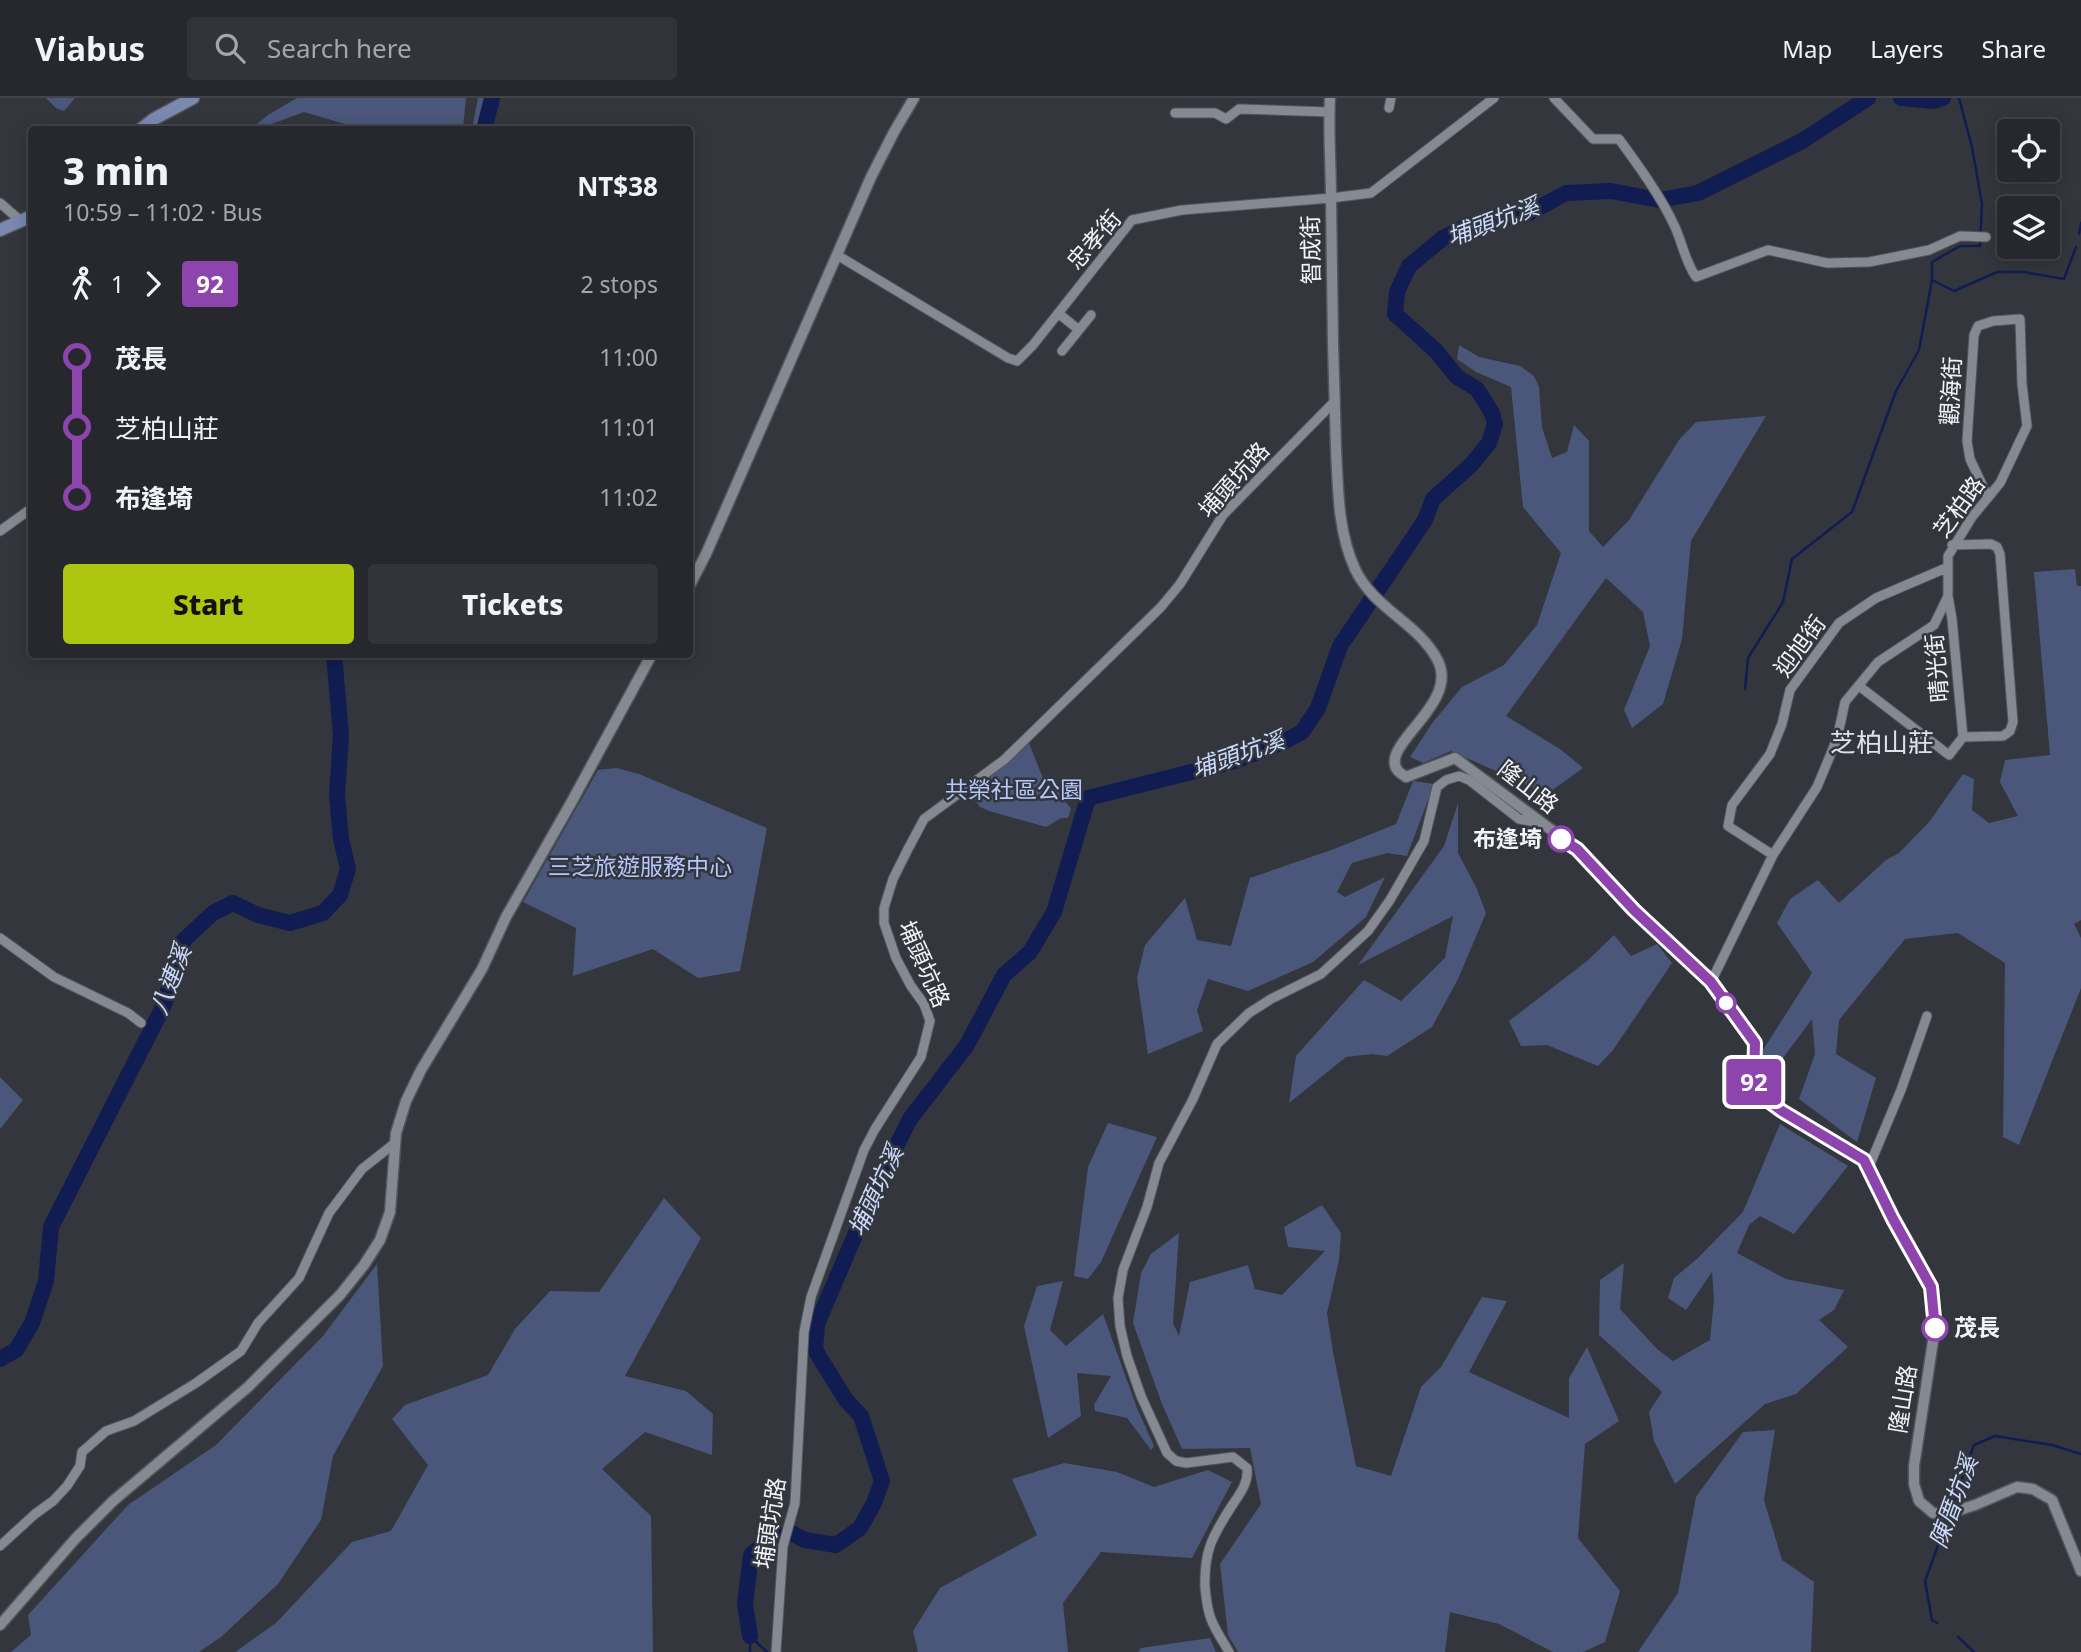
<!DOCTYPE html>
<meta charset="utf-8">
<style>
body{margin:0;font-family:"Noto Sans","Noto Sans TC",sans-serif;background:#32343a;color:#f1f3f6;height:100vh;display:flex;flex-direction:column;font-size:26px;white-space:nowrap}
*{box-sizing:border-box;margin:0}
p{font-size:23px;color:#a4a6aa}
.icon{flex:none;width:38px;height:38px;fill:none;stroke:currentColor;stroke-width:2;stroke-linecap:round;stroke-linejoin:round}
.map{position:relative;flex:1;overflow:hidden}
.side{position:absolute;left:28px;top:28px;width:665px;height:532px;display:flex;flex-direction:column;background:#26282e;border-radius:7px;box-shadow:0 4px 18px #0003,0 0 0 2px #42444a}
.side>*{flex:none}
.badge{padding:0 14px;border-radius:5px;font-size:24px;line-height:46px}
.buttons{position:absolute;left:1997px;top:21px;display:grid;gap:14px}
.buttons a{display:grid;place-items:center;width:63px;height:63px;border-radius:7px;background:#26282e;box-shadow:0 4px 18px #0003,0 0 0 2px #42444a;font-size:35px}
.map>.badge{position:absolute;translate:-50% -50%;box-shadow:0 0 0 4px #fff}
.legs{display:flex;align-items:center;gap:10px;height:77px;padding:0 35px;font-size:23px}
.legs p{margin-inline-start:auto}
.summary{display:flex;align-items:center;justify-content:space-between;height:119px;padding:0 35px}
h1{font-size:38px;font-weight:800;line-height:52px}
.button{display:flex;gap:14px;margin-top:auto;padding:14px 35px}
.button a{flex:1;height:80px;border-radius:7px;background:#adc60f;color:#111;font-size:28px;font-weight:800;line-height:80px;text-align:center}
.button a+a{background:#32343a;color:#f1f3f6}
ul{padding:0 35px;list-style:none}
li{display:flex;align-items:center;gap:24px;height:70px;font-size:26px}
li i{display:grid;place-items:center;width:10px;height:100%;margin:0 9px;background:currentColor}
li i::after{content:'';width:18px;height:18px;margin:-9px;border:5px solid;border-radius:50%;background:#26282e}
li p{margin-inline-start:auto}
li:first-child i{background:linear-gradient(#0000 50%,currentColor 0)}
li:last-child i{background:linear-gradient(currentColor 50%,#0000 0)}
header{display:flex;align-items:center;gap:42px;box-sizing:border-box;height:98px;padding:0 35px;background:#26282e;border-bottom:2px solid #42444a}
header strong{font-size:33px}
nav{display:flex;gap:38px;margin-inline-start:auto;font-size:24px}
.search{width:490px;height:63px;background:#32343a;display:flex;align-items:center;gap:18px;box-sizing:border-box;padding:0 24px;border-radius:7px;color:#a4a6aa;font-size:26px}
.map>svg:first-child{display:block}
</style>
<header>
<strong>Viabus</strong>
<div class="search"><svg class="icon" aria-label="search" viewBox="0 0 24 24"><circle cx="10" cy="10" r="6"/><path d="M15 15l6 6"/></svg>Search here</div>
<nav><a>Map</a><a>Layers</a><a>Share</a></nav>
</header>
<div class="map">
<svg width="2081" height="1554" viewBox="0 0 2081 1554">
<rect width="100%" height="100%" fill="#33363d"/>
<path fill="#4a577a" d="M46 0H75L64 13 56 10Z
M297 0H466L463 31H362L304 14 258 31H251L268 17Z
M478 0H499L491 31H472Z
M1459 247 1479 259 1520 268 1534 278 1539 289 1542 329 1552 360 1567 354 1574 327 1589 343V433L1603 449 1629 422 1679 342 1696 324 1766 318 1691 443 1682 541 1663 606 1632 630 1624 612 1650 548 1643 514 1606 480 1506 618 1560 651 1583 670 1547 696 1451 653 1423 665 1410 659 1433 624 1462 589 1504 567 1537 527 1561 455 1523 409 1511 289 1476 274 1457 261Z
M2075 471 2077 488H2081V822L2074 826 2081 840V890L2019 1047 2003 1039 2005 865 1958 835 1905 841 1839 922 1836 956 1876 980 1857 1044 1799 1001 1815 956 1812 921 1763 987 1761 955 1812 875 1777 825 1790 801 1818 782 1839 805 1886 762 1899 755 1929 724 1963 676 1974 681 1972 712 1989 725 2018 718 2000 684 2005 662 2050 657 2034 474Z
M1029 645 1043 680 1055 690 1071 711 1068 720H1061L1046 729 989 713 980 709 968 692 1025 646Z
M616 670 639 676 767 730 740 873 698 880 653 851 573 878 576 830 523 804 598 672Z
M1413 683 1434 686 1407 758 1387 755 1352 765 1337 794 1345 799 1385 779 1366 819 1313 864 1248 893 1208 881 1197 912 1203 933 1148 956 1137 880 1145 847 1185 800 1197 842 1231 848 1250 780 1334 751 1396 726Z
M1458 705V755L1476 789 1486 815 1458 881 1432 929 1387 958 1372 956 1346 959 1289 1005 1296 958 1364 882 1401 903 1445 860 1453 818 1358 867 1444 748Z
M1614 837 1631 858 1657 846 1672 865 1613 952 1598 968 1547 947 1521 948 1509 923 1587 863Z
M0 979 23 1002 0 1031Z
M1108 1025 1157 1039 1101 1164 1088 1181 1074 1178 1088 1069Z
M1780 1026 1848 1068 1794 1136 1760 1118 1749 1127 1737 1155 1786 1181 1844 1192 1834 1212 1819 1222 1848 1249 1796 1296 1765 1306 1675 1386 1654 1343 1649 1314 1662 1294 1599 1237 1600 1182 1624 1165 1620 1211 1657 1251 1673 1263 1710 1242 1714 1201 1712 1174 1686 1212 1668 1200 1674 1180 1698 1160 1743 1114Z
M664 1100 701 1140 625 1278 686 1293 713 1316 712 1357 645 1334 602 1371 651 1418 653 1554H235L276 1525 352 1444 391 1433 428 1367 392 1321 405 1307 488 1277 515 1231 550 1193 599 1194Z
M1322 1107 1341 1135 1339 1162 1327 1215 1333 1254 1356 1368 1391 1378 1421 1289 1441 1269 1482 1199 1507 1203 1469 1274 1569 1320V1280L1587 1249 1619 1323 1585 1346 1578 1440 1620 1493 1605 1544 1583 1554H1553L1499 1526 1450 1514 1445 1554H1238L1228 1537 1220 1466 1261 1406 1250 1350 1182 1351 1162 1306 1133 1225 1141 1175 1151 1156 1179 1135 1173 1225 1179 1238 1190 1184 1248 1167 1255 1191 1282 1197 1325 1153 1288 1149 1284 1129Z
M377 1166 383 1268 333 1358 321 1422 278 1486 221 1539 199 1554H11L31 1537 28 1517 128 1407 216 1347 323 1238Z
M1063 1183 1050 1232 1066 1248 1103 1216 1137 1310 1154 1348 1151 1352 1127 1320 1095 1313 1094 1307 1111 1278 1077 1275 1081 1318 1048 1340 1024 1228 1037 1188Z
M1775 1332 1764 1402 1782 1462 1814 1484 1811 1554H1638L1678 1495 1696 1399 1743 1334Z
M1064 1365 1117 1374 1154 1389 1208 1372 1232 1384 1192 1460 1101 1454 1063 1505 1068 1554H918L913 1533 940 1490 1037 1437 1012 1381Z
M1210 1540 1216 1554H1138L1141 1550Z"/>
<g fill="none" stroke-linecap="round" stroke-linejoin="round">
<path stroke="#111d52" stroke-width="2.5" d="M2079 136 2081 125
M1932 182V164L1960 148H1980L1982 106 1972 49 1959 0
M1745 591 1748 560 1783 504 1792 461 1852 414 1896 293 1919 252 1932 182 1954 193 1997 174H2024L2064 181 2076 149
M1951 1411 1974 1347 1995 1338 2052 1347 2081 1356
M1937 1525 1932 1522 1925 1483 1948 1420
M750 1538 767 1554
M1958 1539 1974 1554
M750 1540V1554"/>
<path stroke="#111d52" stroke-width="16" d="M1901 0 1934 3 1943 0
M484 32 492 0
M0 1261 16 1252 32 1225 46 1183 51 1129 163 909 184 842 213 815 233 805 258 817 290 825 323 815 340 797 348 771 341 741 337 698 341 637 334 556
M789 1434 805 1442 836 1447 860 1430 874 1405 882 1383 861 1318 846 1302 815 1252 817 1226 876 1088 910 1021 967 947 1004 877 1030 854 1054 814 1088 700 1235 663 1283 644 1302 634 1318 610 1340 548 1425 422 1433 401 1471 367 1489 345 1495 326 1492 315 1477 291 1457 279 1436 253 1395 216 1397 194 1409 168 1443 140 1468 128 1529 115 1566 95 1611 93 1659 102 1698 95 1802 43 1868 0
M750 1538 745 1506 751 1457 774 1438 779 1437"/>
<defs>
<path id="minor" d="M1554 0 1593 41H1619C1638 67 1662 100 1675 129 1683 147 1685 163 1696 179L1768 152 1827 165 1869 164 1929 152 1960 138 1986 139
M1389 10 1391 0
M1175 15H1215L1226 21 1239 11 1329 14
M0 105 21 123
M837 157 1008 260 1017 263 1033 247 1132 122 1182 112 1331 100 1371 95 1494 0
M1058 215 1079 232 1091 217
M1062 253 1079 232
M0 433 32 410
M1952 447 1991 446 1997 449 2000 456 2013 624 2010 633 2003 638 1963 639
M1948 498 1952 521 1963 639
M1859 588 1949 657 1963 639
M1773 757 1728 728 1732 707 1770 656 1782 626 1790 592 1839 525 1876 500 1946 470
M0 840 54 879 128 915 141 925
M1711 884 1773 757 1817 689 1837 641 1845 604 1878 564 1934 527 1948 498V458L1972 419 2000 385 2027 328 2022 286 2020 221 1993 223 1978 228 1974 237 1967 343 1970 361 1988 399
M1868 1071 1901 992 1927 918
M0 1448 35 1416 53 1403 67 1388 80 1368 82 1354 106 1333 134 1323 196 1285 241 1253 258 1225 299 1180 329 1115 362 1071 395 1045
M776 1554 783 1448 795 1405 804 1234 811 1199 864 1052 875 1031 921 959 930 923 924 906 911 888 896 860 884 825V810L893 781 909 749 924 721 1004 662 1161 509 1180 486 1223 417 1335 303
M1229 1554C1223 1543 1215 1532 1211 1521 1207 1511 1206 1500 1205 1489 1204 1453 1212 1439 1231 1409 1239 1397 1249 1385 1247 1370L1233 1359 1186 1365 1176 1363 1167 1355 1141 1298 1127 1258 1120 1228 1118 1200 1123 1172 1147 1109 1159 1065 1193 1001 1217 946 1249 915 1271 901 1321 876 1368 833 1390 802 1424 743 1437 689 1446 682 1459 678 1469 682 1519 721 1539 725"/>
<path id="tertiary" d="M1330 0C1328 34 1331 67 1331 101 1332 149 1332 197 1333 245 1334 280 1335 316 1336 351 1338 392 1338 434 1355 471 1373 510 1418 525 1437 561 1462 606 1377 647 1398 673 1400 675 1403 677 1406 679L1455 660 1577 751 1634 812 1711 884 1755 945 1753 983 1759 996 1782 1013 1864 1062 1893 1121 1931 1189 1935 1230 1914 1368V1386L1919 1403 1933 1415 1947 1416 1975 1407 2017 1389 2033 1391 2052 1402 2081 1473
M690 487 706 456 871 79 894 34 914 0
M0 1527 76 1440 113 1403 248 1289 340 1197 364 1167 380 1142 390 1114 396 1035 406 1003 421 972 482 871 506 819 571 705 652 556"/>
<path id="secondary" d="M140 32 154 21 193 0
M0 132 32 118"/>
</defs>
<use href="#minor" stroke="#53555b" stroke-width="11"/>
<use href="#tertiary" stroke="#53555b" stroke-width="13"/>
<use href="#secondary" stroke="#53555b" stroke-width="15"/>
<use href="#minor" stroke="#858991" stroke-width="9"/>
<use href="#tertiary" stroke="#858991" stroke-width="10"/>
<use href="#secondary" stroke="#7b88b0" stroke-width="12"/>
</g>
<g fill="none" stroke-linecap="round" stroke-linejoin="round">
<defs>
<path id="line-1" d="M1561 741 1577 751 1634 812 1711 884 1755 945 1754 984 1759 996 1782 1013 1864 1062 1893 1121 1931 1189 1935 1230"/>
</defs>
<use href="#line-1" stroke="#fff" stroke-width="16"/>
<use href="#line-1" stroke="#8e44ad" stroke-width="10"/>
</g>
<g fill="#fff" stroke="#8e44ad" stroke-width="3.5">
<circle cx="1561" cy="741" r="12"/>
<circle cx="1726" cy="905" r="9"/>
<circle cx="1935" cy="1230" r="12"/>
</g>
<g text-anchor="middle" stroke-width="5" stroke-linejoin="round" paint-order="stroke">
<g font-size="23" fill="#f2f4f9" stroke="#33363d">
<text transform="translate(1094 142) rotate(-49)" y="8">忠孝街</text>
<text transform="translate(1311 152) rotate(-91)" y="8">智成街</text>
<text transform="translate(1951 293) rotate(-87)" y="8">觀海街</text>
<text transform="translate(1234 382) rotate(-48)" y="8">埔頭坑路</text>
<text transform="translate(1959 409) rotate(-54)" y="8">芝柏路</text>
<text transform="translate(1800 548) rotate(-54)" y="8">迎旭街</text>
<text transform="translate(1937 570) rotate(-95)" y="8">晴光街</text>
<text transform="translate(1528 689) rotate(38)" y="8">隆山路</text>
<text transform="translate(924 866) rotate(66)" y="8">埔頭坑路</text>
<text transform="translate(1903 1301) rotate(-81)" y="8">隆山路</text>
<text transform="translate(770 1425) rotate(-81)" y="8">埔頭坑路</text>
</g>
<g font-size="23" fill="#b5c8fd" stroke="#33363d">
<text x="1014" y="700">共榮社區公園</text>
<text x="640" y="777">三芝旅遊服務中心</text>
</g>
<g font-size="23" font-weight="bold" fill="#f2f4f9" stroke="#33363d" text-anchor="end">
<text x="1542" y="749">布逢埼</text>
<text x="1954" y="1238" text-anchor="start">茂長</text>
</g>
<g font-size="24" font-style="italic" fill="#ccdafd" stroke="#33363d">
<text transform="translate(1493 124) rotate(-20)" y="8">埔頭坑溪</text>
<text transform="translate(1238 657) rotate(-19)" y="8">埔頭坑溪</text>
<text transform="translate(171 882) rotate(-69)" y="8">八連溪</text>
<text transform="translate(876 1093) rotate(-65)" y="8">埔頭坑溪</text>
<text transform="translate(1954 1404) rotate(-70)" y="8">陳厝坑溪</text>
</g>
<g font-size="26" fill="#dee1eb" stroke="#33363d">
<text x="1882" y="654">芝柏山莊</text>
</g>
</g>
</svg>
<div class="buttons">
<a><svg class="icon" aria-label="locate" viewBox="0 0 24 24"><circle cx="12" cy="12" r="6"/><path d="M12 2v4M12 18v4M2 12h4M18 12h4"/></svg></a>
<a><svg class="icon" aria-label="layers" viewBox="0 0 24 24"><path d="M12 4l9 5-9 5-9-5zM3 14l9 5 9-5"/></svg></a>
</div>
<b class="badge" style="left:1754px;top:984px;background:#8e44ad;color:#fff">92</b>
<section class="side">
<div class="summary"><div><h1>3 min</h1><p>10:59 – 11:02 · Bus</p></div><b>NT$38</b></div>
<div class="legs"><svg class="icon" aria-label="walk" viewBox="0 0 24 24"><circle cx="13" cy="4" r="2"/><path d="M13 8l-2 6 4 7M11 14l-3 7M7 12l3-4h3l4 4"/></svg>1<svg class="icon" aria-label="forward" viewBox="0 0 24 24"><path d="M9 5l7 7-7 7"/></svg><b class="badge" style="background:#8e44ad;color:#fff">92</b><p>2 stops</p></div>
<ul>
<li><i style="color:#8e44ad"></i><b>茂長</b><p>11:00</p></li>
<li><i style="color:#8e44ad"></i><span>芝柏山莊</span><p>11:01</p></li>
<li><i style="color:#8e44ad"></i><b>布逢埼</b><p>11:02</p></li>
</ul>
<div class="button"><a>Start</a><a>Tickets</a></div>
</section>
</div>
